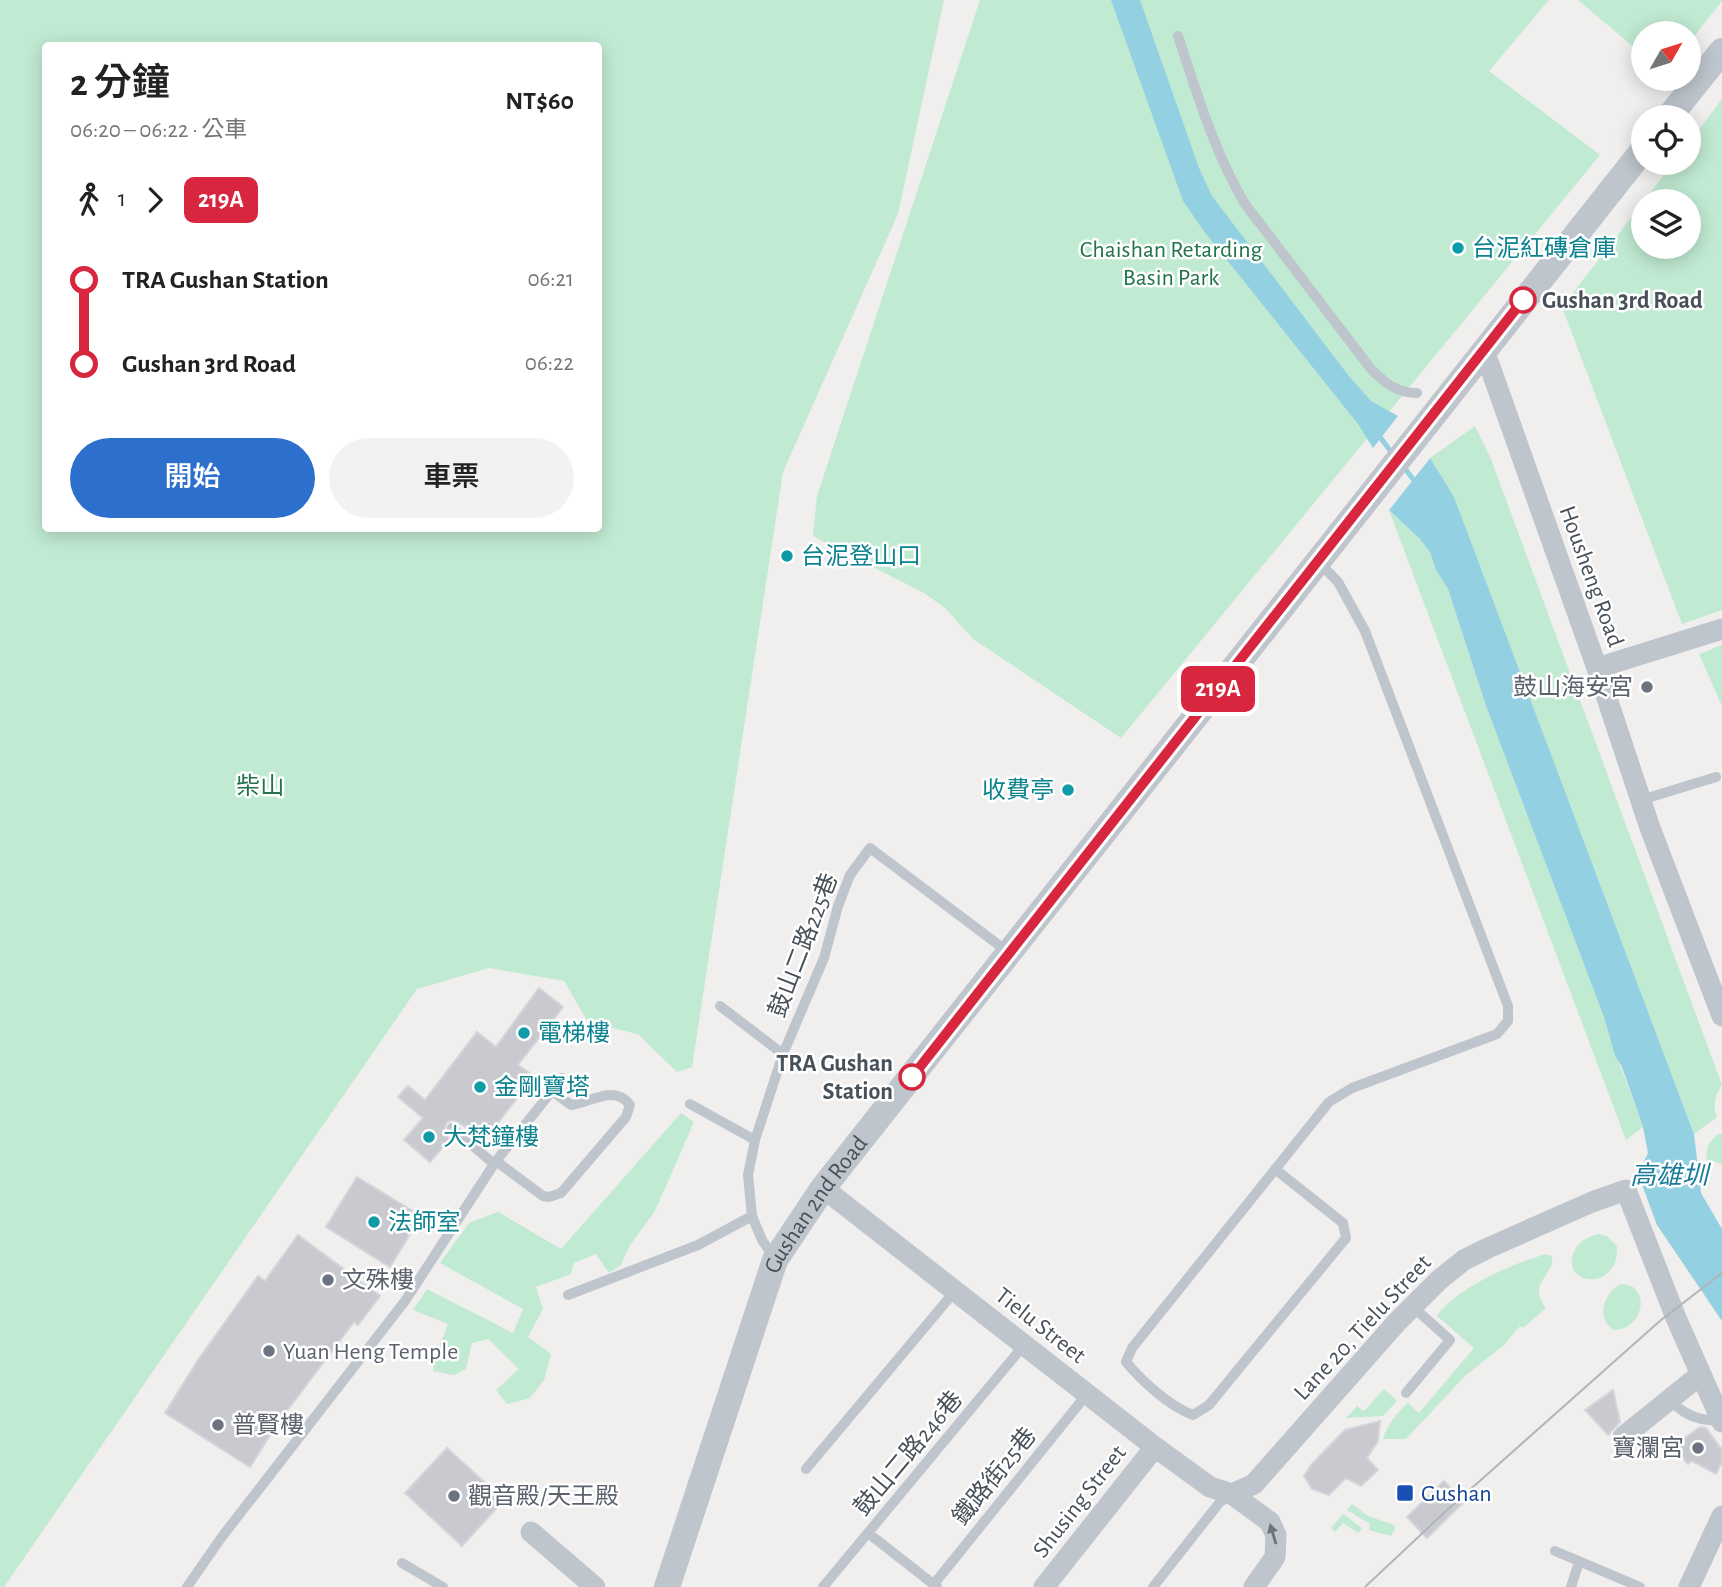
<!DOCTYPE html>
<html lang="zh-TW">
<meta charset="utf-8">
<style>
body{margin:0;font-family:"Alegreya Sans","Noto Sans TC",sans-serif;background:#f2f2f2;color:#222;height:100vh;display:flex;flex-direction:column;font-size:26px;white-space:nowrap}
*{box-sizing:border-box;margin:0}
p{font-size:23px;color:#767676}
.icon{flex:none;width:38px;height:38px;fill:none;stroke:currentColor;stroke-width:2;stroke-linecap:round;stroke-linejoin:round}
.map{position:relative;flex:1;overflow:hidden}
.side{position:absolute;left:42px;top:42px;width:560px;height:490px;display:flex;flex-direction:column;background:#fff;border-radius:7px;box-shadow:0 4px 18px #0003}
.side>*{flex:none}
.badge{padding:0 14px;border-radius:10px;font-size:24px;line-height:46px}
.needle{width:46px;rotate:51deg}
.buttons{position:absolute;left:1631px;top:21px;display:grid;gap:14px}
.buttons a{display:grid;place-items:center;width:70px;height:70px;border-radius:50%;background:#fff;box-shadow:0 4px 18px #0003;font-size:35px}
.map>.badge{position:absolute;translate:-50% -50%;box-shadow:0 0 0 4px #fff}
.legs{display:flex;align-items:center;gap:10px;height:77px;padding:0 28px;font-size:23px}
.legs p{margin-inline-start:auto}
.headline{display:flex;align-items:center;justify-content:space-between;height:119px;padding:0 28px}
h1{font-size:38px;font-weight:600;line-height:52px}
.action{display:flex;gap:14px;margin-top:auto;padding:14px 28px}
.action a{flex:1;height:80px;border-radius:42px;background:#2c6fcd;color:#fff;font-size:28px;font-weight:600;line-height:80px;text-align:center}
.action a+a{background:#f2f2f2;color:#222}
ul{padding:0 28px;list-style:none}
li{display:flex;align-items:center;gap:24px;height:84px;font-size:26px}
li i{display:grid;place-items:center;width:10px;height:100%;margin:0 9px;background:currentColor}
li i::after{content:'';width:18px;height:18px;margin:-9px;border:5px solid;border-radius:50%;background:#fff}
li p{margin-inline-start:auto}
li:first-child i{background:linear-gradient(#0000 50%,currentColor 0)}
li:last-child i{background:linear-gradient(currentColor 50%,#0000 0)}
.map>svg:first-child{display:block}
</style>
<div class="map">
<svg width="1722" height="1587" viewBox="0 0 1722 1587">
<rect width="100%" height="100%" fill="#f1eeee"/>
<path fill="#c1ead2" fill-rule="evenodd" d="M0 0H944L898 214 783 472 692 1067 677 1072 638 1034 588 1022 564 981 489 968 417 989 4 1587H0ZM46 46H598V528H46Z
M980 0H1549L1489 71 1600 155 1121 738 973 639 945 608 924 593 813 536 817 496Z
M1578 0H1722V1L1689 43V33H1643V55Z
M1722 99V610L1682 624 1562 307 1643 202V247H1689V201H1644L1673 163H1689V143Z
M1475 426 1491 459 1722 1085C1715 1096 1712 1105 1717 1117L1694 1134 1454 498 1430 458Z
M1389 510 1420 539 1430 552 1436 570 1448 589 1486 706 1604 1017C1615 1054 1630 1090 1643 1127L1626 1140Z
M1722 645V706L1699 654Z
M681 1113 694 1122 655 1211 630 1245 621 1265 609 1273 596 1254 574 1263 571 1274 536 1287 543 1309 528 1337 551 1354 544 1380 530 1398 507 1404 496 1390 519 1369 488 1339 472 1343 466 1369 454 1375 433 1371 435 1358 448 1324 413 1310 427 1289 513 1333 523 1309 440 1263 469 1223 498 1212 561 1249Z
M1718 1134H1722V1164L1707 1160C1704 1149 1710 1141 1718 1134Z
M1599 1234 1607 1236 1617 1246C1620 1291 1562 1287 1573 1254 1577 1242 1588 1236 1599 1234Z
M1545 1254 1552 1256C1555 1276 1526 1283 1546 1308L1523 1328 1520 1326 1504 1345 1465 1376 1406 1439H1383C1388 1423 1396 1414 1408 1403L1419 1413 1474 1348 1437 1316C1457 1287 1511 1265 1545 1254Z
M1621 1284C1652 1284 1644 1330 1614 1330 1595 1318 1604 1292 1621 1284Z
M1384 1389 1397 1401 1383 1416 1346 1418 1357 1406 1364 1411Z
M1352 1504 1368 1516 1394 1525 1395 1529 1391 1536 1369 1530 1370 1524 1347 1510Z
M1343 1514 1362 1528 1358 1533 1343 1523 1335 1532 1331 1528Z"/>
<path fill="#93d0e2" d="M1111 0H1140L1199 168 1212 196 1348 375 1371 401 1398 416 1373 448 1358 424 1203 230 1183 201Z
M1430 458 1454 497 1694 1134 1701 1193 1722 1229V1321L1657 1225 1638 1174 1648 1153 1643 1127 1622 1067 1615 1055 1604 1017 1486 706 1448 589 1436 570 1430 552 1420 539 1389 510Z"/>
<path fill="#f1eeee" d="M1428 455 1430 458 1389 510 1387 507Z"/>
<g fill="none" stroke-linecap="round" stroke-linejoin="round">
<path stroke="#93d0e2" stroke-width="5" d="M1377 433 1392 453
M1403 466 1416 483"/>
</g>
<path fill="#c9cad0" stroke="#d3d5d9" stroke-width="2" d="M539 988 563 1007 518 1065 534 1076 484 1141 463 1125 453 1120 447 1122 444 1130 451 1138 430 1162 404 1140 423 1118 398 1097 408 1086 425 1100 477 1032 496 1047Z
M357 1177 421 1216 390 1267 326 1227Z
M298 1235 380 1296 358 1325 354 1322 277 1424 250 1467 165 1413 198 1360 258 1276 265 1281Z
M1613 1390 1620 1422 1608 1435 1585 1410Z
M1380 1421 1378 1441 1367 1458 1378 1470 1361 1486 1346 1478 1329 1495 1312 1489 1304 1476 1312 1464 1345 1430Z
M1700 1427 1706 1428 1722 1450V1462L1716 1474 1692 1461 1688 1464 1674 1446Z
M447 1448 504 1500 462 1546 405 1493Z
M1444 1481 1464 1502 1427 1538 1407 1517Z"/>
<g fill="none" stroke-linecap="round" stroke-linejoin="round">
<path stroke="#bec5cc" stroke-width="10" d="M1178 36C1197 94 1214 151 1245 204L1371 369C1385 383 1397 393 1417 393
M1641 800 1716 777
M720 1006 783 1054
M552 1091 562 1078
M690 1104 755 1140
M452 1128 494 1164
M1275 1169 1343 1223 1346 1238 1209 1405 1193 1415C1169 1406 1143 1382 1126 1362L1132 1348 1329 1102 1352 1088 1497 1034 1508 1021V1006L1365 631 1338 582 1318 561
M775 1259 762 1240 752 1216 748 1175 755 1140 783 1054 824 958 838 906 850 875 870 848 1008 952
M568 1295 698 1245 752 1216
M1406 1393 1450 1340 1412 1306
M1670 1400C1684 1415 1701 1422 1721 1420
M806 1469 955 1291
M868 1533 937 1587
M1555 1551 1640 1587
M402 1563 443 1587
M934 1584 1087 1394
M187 1587 221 1538 405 1301 496 1161 552 1091 571 1105C592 1102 615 1084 630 1105L626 1117 561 1193 549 1197 543 1196 496 1161
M823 1587 1024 1345
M1153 1587 1220 1502 1232 1494
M1571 1587 1579 1562"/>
<path stroke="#bec5cc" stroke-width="21" d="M1484 350 1597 668 1650 828 1722 1016
M1597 668 1722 629
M823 1188 1155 1447 1210 1487 1232 1494 1270 1522 1276 1535 1275 1557 1254 1587
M1623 1437 1700 1375
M1232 1494 1254 1484 1397 1322 1439 1280 1464 1260 1488 1248 1592 1202 1626 1190 1676 1318 1722 1422
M531 1532 595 1587
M1044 1587 1155 1447
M1689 1587 1722 1516"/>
<g stroke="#bec5cc" stroke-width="26">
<path d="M1669 117 1722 51"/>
<path id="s1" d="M667 1587 775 1260 823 1188 1643 150"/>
</g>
<path stroke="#b1b4b8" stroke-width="2" d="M1365 1587 1446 1511 1661 1320 1722 1273"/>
</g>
<defs><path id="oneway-solid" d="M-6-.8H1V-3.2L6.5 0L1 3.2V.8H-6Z" transform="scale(1.75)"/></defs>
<use fill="#6b747c" href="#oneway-solid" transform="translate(1273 1534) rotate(-107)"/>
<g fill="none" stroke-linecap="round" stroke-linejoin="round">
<defs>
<path id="line-1" d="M912 1077 1523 300"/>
</defs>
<use href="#line-1" stroke="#fff" stroke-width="16"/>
<use href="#line-1" stroke="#d7263d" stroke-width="10"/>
</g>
<g fill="#0f9aa8" stroke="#fff" stroke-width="2.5">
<circle cx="1458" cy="248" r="7"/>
<circle cx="787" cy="556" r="7"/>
<circle cx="1068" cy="790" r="7"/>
<circle cx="524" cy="1033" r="7"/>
<circle cx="480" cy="1087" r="7"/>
<circle cx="429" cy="1137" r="7"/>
<circle cx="374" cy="1222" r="7"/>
</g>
<g fill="#fff" stroke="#d7263d" stroke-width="3.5">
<circle cx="1523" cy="300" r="12"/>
<circle cx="912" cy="1077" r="12"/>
</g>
<g fill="#6b7280" stroke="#fff" stroke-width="2.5">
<circle cx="1647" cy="687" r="7"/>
<circle cx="328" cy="1280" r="7"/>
<circle cx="269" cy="1351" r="7"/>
<circle cx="218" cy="1425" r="7"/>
<circle cx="1698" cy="1448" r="7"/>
<circle cx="454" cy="1496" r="7"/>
</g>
<rect fill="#1a4fb4" stroke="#fff" stroke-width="2.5" x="1396" y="1484" width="18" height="18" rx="3.5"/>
<g text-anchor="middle" stroke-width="5" stroke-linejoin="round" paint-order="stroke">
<g font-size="24" fill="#0d838f" stroke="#fff" text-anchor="start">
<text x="1472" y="256">台泥紅磚倉庫</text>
<text x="801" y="564">台泥登山口</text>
<text x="1054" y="798" text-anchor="end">收費亭</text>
<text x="538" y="1041">電梯樓</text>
<text x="494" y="1095">金剛寶塔</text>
<text x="443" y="1145">大梵鐘樓</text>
<text x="388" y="1230">法師室</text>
</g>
<g font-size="24" fill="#21734c" stroke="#fff">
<text x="1171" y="257">Chaishan Retarding<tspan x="1171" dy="28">Basin Park</tspan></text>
<text x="260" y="794">柴山</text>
</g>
<g font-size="24" font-weight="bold" fill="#48515a" stroke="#fff" text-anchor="start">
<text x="1542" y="308">Gushan 3rd Road</text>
<text x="893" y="1071" text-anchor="end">TRA Gushan<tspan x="893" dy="28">Station</tspan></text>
</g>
<g font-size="24" fill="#48515a" stroke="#fff">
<text transform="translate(1592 576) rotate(70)" y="8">Housheng Road</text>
<text transform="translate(803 945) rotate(-69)" y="8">鼓山二路225巷</text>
<text dy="8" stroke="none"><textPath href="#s1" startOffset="413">Gushan 2nd Road</textPath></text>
<text transform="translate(1041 1325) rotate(38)" y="8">Tielu Street</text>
<text transform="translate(1362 1327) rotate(-47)" y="8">Lane 20, Tielu Street</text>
<text transform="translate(908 1453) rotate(-50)" y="8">鼓山二路246巷</text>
<text transform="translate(994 1476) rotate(-51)" y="8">鐵路街25巷</text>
<text transform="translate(1079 1501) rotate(-52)" y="8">Shusing Street</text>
</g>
<g font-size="24" fill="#5b616d" stroke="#fff" text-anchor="start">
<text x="1633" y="695" text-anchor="end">鼓山海安宮</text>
<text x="342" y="1288">文殊樓</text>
<text x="283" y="1359">Yuan Heng Temple</text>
<text x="232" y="1433">普賢樓</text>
<text x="1684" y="1456" text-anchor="end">寶瀾宮</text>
<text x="468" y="1504">觀音殿/天王殿</text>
</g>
<g font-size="24" fill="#164399" stroke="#fff" text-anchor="start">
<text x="1421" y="1501">Gushan</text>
</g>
<g font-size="26" font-style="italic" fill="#1b7c9a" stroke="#fff">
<text x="1669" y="1184">高雄圳</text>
</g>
</g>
</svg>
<div class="buttons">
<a><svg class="needle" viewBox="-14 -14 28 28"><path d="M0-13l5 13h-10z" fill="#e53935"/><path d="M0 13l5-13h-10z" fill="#767676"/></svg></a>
<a><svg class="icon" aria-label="locate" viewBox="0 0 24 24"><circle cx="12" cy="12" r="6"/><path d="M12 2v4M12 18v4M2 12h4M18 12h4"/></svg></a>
<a><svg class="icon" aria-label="layers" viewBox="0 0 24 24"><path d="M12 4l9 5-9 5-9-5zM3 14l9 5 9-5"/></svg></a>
</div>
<b class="badge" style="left:1218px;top:689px;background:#d7263d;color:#fff">219A</b>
<section class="side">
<div class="headline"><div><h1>2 分鐘</h1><p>06:20 – 06:22 · 公車</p></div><b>NT$60</b></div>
<div class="legs"><svg class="icon" aria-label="walk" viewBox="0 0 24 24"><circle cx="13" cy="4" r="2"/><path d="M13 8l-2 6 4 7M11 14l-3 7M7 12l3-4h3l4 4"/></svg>1<svg class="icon" aria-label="forward" viewBox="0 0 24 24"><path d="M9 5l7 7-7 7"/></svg><b class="badge" style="background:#d7263d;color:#fff">219A</b></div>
<ul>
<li><i style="color:#d7263d"></i><b>TRA Gushan Station</b><p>06:21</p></li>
<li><i style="color:#d7263d"></i><b>Gushan 3rd Road</b><p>06:22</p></li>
</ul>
<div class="action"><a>開始</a><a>車票</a></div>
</section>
</div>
